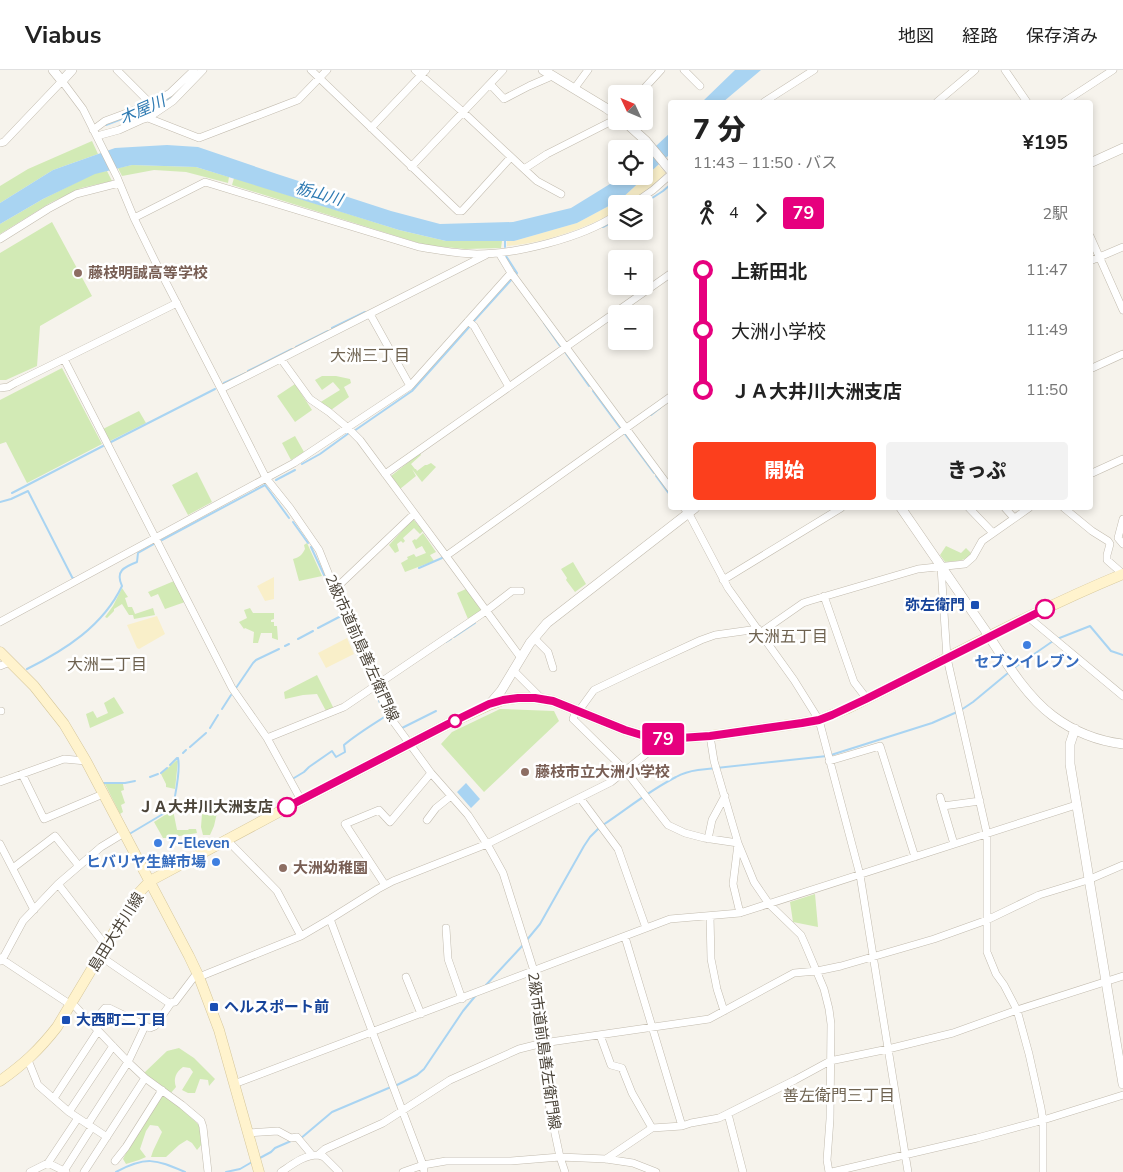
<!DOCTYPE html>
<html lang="ja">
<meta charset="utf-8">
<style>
body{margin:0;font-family:"Nunito Sans","Noto Sans JP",sans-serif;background:#f2f2f2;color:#222;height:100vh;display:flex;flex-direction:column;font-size:19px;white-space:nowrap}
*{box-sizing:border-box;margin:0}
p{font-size:16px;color:#767676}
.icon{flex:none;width:28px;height:28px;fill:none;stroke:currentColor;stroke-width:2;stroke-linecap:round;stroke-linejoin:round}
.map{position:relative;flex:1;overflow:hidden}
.sheet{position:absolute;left:668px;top:30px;width:425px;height:410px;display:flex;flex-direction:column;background:#fff;border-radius:5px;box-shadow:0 2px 8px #0003}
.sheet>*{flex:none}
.badge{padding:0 10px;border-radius:4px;font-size:18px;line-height:32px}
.needle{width:32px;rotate:314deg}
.buttons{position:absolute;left:608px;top:15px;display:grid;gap:10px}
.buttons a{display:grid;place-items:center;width:45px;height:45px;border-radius:5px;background:#fff;box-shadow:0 2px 8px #0003;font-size:25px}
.map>.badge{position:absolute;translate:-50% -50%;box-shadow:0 0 0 2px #fff}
.legs{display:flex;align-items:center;gap:8px;height:55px;padding:0 25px;font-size:16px}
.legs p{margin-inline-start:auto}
.summary{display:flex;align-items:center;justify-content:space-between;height:85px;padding:0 25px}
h1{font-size:28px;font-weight:800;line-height:38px}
.cta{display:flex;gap:10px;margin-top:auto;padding:10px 25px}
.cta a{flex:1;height:58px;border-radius:5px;background:#fc3f1d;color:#fff;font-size:20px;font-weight:800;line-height:58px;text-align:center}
.cta a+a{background:#f2f2f2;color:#222}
ul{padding:0 25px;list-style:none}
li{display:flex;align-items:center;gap:18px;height:60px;font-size:19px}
li i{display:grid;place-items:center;width:8px;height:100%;margin:0 6px;background:currentColor}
li i::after{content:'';width:12px;height:12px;margin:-6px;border:4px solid;border-radius:50%;background:#fff}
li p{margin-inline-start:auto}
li:first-child i{background:linear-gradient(#0000 50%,currentColor 0)}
li:last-child i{background:linear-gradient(currentColor 50%,#0000 0)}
header{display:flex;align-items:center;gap:30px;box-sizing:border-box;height:70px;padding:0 25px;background:#fff;border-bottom:1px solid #e0e0e0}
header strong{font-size:24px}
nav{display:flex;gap:28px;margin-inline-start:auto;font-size:18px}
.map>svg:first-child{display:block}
</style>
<header>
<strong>Viabus</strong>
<nav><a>地図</a><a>経路</a><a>保存済み</a></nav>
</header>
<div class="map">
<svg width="1123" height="1102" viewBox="0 0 1123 1102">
<rect width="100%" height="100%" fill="#f6f3ec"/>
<path fill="#d2eab5" d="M92 71 98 84 53 100 0 133V116L28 99Z
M132 95 196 97 229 107 228 113 186 102 154 100 122 106 118 98Z
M107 101 112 111 81 118 50 133 0 164V154L43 129 95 103Z
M234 108 399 160 446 171H502L501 178 465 179 425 175 232 115Z
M52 152 92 226 40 256 37 296 6 310H0V183Z
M62 298 102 374 27 413 6 372 0 374V330Z
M322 306H336L350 309 351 313 344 317 349 327 331 340 319 333 340 320 333 312 322 320 315 310Z
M295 314 312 340 295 352 277 326Z
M139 341 146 353 110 371 103 359Z
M295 366 304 382 291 390 282 373Z
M420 383 421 385 411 394 415 399H416L417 401 425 395H427L431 393 436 397 422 412 412 399 416 406 400 419 391 406Z
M197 402 212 432 188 445 172 415Z
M413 449 423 461 420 464 414 458 403 468 405 471 403 473 401 471 397 474 399 481 395 483 389 475Z
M423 463 436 482 430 485 434 491 405 502 401 493 408 489 407 487 414 484 416 487 426 483 422 476 416 479 412 471 415 469 416 470Z
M307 473 322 506 299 511 293 489C300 487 302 485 305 479L304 475Z
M946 476 961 483 966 478 971 483C967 492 954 491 945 492L940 485Z
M573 492 586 514 575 522 566 510 567 508 561 499Z
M174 511 185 532 165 539 158 524 151 527 148 522Z
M122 518 128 527 125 528 128 537H132L135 544 153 538 155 545 134 549 133 545H129L122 534 114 539V541L107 548 105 547 113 536Z
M466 519 482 541 468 549 457 523Z
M250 538 253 543H274V549L271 550V552H274V556H277L278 570 272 568V563H261L258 573H253L254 562 245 558 244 559 239 552 247 548 244 540Z
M317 605 334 639 326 641 317 624 303 625 285 629 284 622Z
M114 627 124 643 90 658 86 644 93 641 97 648 108 643 104 633Z
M500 639 554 641 559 651 484 722 441 674 452 662Z
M177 690 178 691 175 719 166 717V714L161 704Z
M105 714H123L124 720 121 721 125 733 121 735 123 742 120 744Z
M203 732 219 734 214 756 210 765H203L201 757 202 744 208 745 209 740 202 739Z
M173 740 177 760H188L189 759H196L197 763 168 768H163L154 752Z
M815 824 818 857 793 852 790 832Z
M179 978 194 988 215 1009 209 1016 208 1010 200 1009 195 1023H188L182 1020 193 1002 190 998 183 997C176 1002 173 1009 176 1017L170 1024 144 1003 167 981Z
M162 1025 171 1029 199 1055 202 1074 197 1080 192 1073 187 1070 179 1075 166 1087H151L153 1081 162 1062 158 1056 150 1055 146 1061 140 1079 146 1087 139 1090 126 1094 123 1089 131 1073Z"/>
<path fill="#f9efc9" d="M658 95 666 103 649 120 627 134H616V141C607 147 598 151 588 155 562 166 535 174 507 176V171H514L577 153 620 130Z
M274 507V529L265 531 257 516Z
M157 546 165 564 139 579 137 578 127 555Z
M347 568 354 584 326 598 318 583Z"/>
<path fill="#a9d4f2" d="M735 0H761L723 32H702Z
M670 63V84L620 130 577 153 514 171H446L399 160 196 97 132 95 95 104 43 129 0 154V133L53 100 115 78 167 75 198 77 277 104 391 141 440 154 513 152 571 138 623 106H644V87Z
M466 713 480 729 471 738 457 722Z"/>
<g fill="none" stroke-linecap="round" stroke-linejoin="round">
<path stroke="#a9d4f2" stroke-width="2" d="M153 37 175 25
M106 55 148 39
M643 134 663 121 670 115
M603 157 616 150
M505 169V177
M506 186 517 203 516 205
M473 252 512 209
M544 253 560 276
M332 258 365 242
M296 277 328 261
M565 282 589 316
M248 301 292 279
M224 313 246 303
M593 321 621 359 619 360
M651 345 660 338
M354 361 412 321 470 256
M625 364 654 403
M111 372 215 319
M302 394 320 384 349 363
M656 406 670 425
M276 410 295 400
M12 423 103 376
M0 432 11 429 28 421 73 509 74 508
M679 438 681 439
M293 452 308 473
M162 470 265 415 289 448
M311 477 324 505
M419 498 442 488
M326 511 339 540
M318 558 341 546 371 614
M454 567 475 553
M298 569 313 561
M1057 569 1090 556 1111 581 1123 585
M446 572 451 569
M285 576 289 574
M1014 598 1053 571
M27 599C65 580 103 556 122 516 115 501 124 497 137 492L138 483 154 474
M236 618 253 593 256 590 279 579
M375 621 380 633
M222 639 231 625
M961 640 973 632 1008 603
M210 658 218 645
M402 658 436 641
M190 677 206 663
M183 683 186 680
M831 685 932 653 957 642
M170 695 177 688
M161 703 167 698
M150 707 158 704
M294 708 304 702 309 697 332 681 336 687 345 682 344 675C357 664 372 655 386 646
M104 713H125L135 711
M603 755C627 739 650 720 676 707 683 703 691 701 698 700L827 686
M131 763 173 738C175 723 181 702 178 688
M526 871 540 854 584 776 590 767 599 758
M486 915 523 875
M395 1016 417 1005 424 999 463 941 477 924
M300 1069 332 1042 391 1017
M258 1089 271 1082 275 1078 291 1071
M116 1102C146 1086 155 1089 185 1102
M226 1102 240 1099 252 1092"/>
<defs>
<path id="minor" d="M117 0 151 34
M311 0 458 141H462L511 87
M415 0 463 42 524 99 547 84 612 51 616 47
M684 0 700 16
M1005 0 1027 32
M490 14 504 29 529 16 552 6
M574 19 588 0
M639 24 661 0
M764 32 814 0
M937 32 975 0
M1064 32 1113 0
M148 48 173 31 203 0
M371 58 426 0
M93 60 105 51 151 34 170 23 194 0
M97 66 119 60 141 50 148 48 199 68 298 30 327 0
M0 73 4 72 62 11 83 39 117 107 134 148 155 191 221 319 266 408 290 438 319 480 329 505 390 647 431 703 468 745 487 774 503 803 534 901 550 1040 560 1087 565 1102
M411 97 503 0
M524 99 537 111 561 124
M633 134 653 120 670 105
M134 148 205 112 419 177C438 180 457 184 477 184 517 184 582 168 616 145
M1090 166 1123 240
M0 169 48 139 76 124 119 113
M499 183 511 203 670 418
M1090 191 1123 177
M370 244 410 316
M468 251 474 256 509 317
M64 289 232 618 267 668 301 730
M281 289 310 329 329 342 348 358 360 370 446 486 521 588
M1090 299 1123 284
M0 318 8 317 15 313 177 233
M221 319 486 185
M385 404 670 204
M1090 404 1123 389
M684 438 688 442 728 518 794 610 819 650 860 805 908 1102
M969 438 993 463
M1005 438 1014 448
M1064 438 1092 461 1108 471 1110 474 1107 485V490L1123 504
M1123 449 1118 468 1123 474
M446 486 670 327
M941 497 947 588 987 764V882L996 904 1004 915 1017 940 1029 984 1041 1038 1043 1051V1102
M723 510 841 438
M335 519 414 444
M824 526 854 612 867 629
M1028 547 1123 626
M0 552 294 393 410 316 511 203
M760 563 803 533 809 531 918 499 965 494 973 487 982 471 1029 438
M534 568 548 582 553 598
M0 596 10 592
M513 600 541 628
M0 641H1
M576 641 573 649 625 700 668 755 685 763 704 768 738 773
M578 642 594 620 638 599 701 570 715 565 758 559
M710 666 714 691 738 773 754 812 769 834 801 865 805 874 824 919 829 939 831 954 830 1049 827 1090 829 1102
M267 668 344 637 486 541 512 521H521
M829 691 880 676 915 787
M22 704 44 749 103 724
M0 712 64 689 86 691
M940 727 954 774
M580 728 618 779 646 858
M943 736 980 731
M427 750 436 738 451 726
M226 769 277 821 301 866
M708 769 712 750 725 726
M0 774 34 840
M738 774 733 814 740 843
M13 798 55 766 79 796
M58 814 106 876
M385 815 345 754 379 740 390 752 431 703
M710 846 711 889 717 919 724 941
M330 849 372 961 423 1095 424 1102
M446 858 448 889 462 929
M625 867 682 1056
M100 886 169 933 175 932 197 903
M0 888 71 935
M0 891 2 890 23 851 58 814 101 777 124 763
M199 907 301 866 330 849 378 819 393 811 487 774 611 712 665 669
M406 907 421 944
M72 933 128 992 145 1008 182 1035 201 1051 203 1057 208 1102
M92 954 105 938H109L150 958 155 956 171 933
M600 965 611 995 622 998 632 1023 652 1058
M28 990 38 1015 69 1042 107 1067
M234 1014 670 849 740 843 1076 735
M54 1028 98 961
M69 1042 113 976
M728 1044 743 1102
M88 1054 128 992 145 956
M248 1063 278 1061 291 1068 297 1067 312 1085
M318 1085 324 1087 339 1102
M606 1089 652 1058 682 1056 691 1053 719 1048 795 1010 830 991 888 979 953 963 1017 940 1123 906
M115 1091 126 1077 162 1020
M48 1093 78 1048
M64 1101 92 1057
M30 1102 48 1093 66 1102
M84 1102 145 1008
M281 1102C293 1094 304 1085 318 1085L325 1079 383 1053 450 1010 519 979 543 973 709 949 794 903 817 901 841 896 934 869 987 850 1039 825 1088 810 1123 795
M403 1102 423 1095 446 1091H511L560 1087 606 1089 633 1093 656 1102
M832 1102 977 1068 1040 1051 1123 1025"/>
<path id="tertiary" d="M53 0 62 11 72 0
M543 0 606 38 616 45
M624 51 646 71 670 100
M1090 93 1123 78
M901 438C929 478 957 519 985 560 1004 589 1025 625 1053 646 1073 661 1098 671 1123 674
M489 635 501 621 530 573 547 553 695 438
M1075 659 1070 674V694L1123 1014"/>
<path id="secondary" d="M0 582 34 616 64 654 86 691 189 886 199 907 219 960 259 1102
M0 1011C24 994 39 980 57 957L135 827 150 811 301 730 448 654 489 635 503 630 518 628H535L553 631 625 660 648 667 665 669 710 666 802 653 819 650 846 639C938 594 1028 543 1123 504"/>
</defs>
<use href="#minor" stroke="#c2bbae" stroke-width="8"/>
<use href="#tertiary" stroke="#c2bbae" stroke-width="10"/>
<use href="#secondary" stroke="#d6c79b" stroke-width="11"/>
<use href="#minor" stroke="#fff" stroke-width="7"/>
<use href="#tertiary" stroke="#fff" stroke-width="9"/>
<use href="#secondary" stroke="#fff3cd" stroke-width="10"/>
</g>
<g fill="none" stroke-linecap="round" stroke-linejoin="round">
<defs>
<path id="line-1" d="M287 737 448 654 489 634 503 630 518 628H535L553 631 625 660 648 667 665 669 710 666 802 653 819 650 832 645 866 629 1045 539"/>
</defs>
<use href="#line-1" stroke="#fff" stroke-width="11"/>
<use href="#line-1" stroke="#e6007e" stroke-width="8"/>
</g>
<g fill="#8d6e63" stroke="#fff" stroke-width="2">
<circle cx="78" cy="203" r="5"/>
<circle cx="525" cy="702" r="5"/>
<circle cx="283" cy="798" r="5"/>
</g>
<g fill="#1a4fb4" stroke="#fff" stroke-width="2">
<rect x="970" y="530" width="10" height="10" rx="2.5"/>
<rect x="209" y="932" width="10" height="10" rx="2.5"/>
<rect x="61" y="945" width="10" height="10" rx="2.5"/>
</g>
<g fill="#fff" stroke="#e6007e" stroke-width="2.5">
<circle cx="1045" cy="539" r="9"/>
<circle cx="455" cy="651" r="6"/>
<circle cx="287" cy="737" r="9"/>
</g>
<g fill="#3f7fe0" stroke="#fff" stroke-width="2">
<circle cx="1027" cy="575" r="5"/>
<circle cx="158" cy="773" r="5"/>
<circle cx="216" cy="792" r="5"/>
</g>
<g text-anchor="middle" stroke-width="5" stroke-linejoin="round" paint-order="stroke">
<g font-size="15" font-weight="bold" fill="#785e54" stroke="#fff" text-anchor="start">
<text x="88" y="208">藤枝明誠高等学校</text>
<text x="535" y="707">藤枝市立大洲小学校</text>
<text x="293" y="803">大洲幼稚園</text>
</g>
<g font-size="15" font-weight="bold" fill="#164399" stroke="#fff" text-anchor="start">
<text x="965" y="540" text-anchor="end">弥左衛門</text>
<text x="224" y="942">ヘルスポート前</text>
<text x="76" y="955">大西町二丁目</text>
</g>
<g font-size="15" fill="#4b4439" stroke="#fff">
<text transform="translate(362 578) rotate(66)" y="5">2級市道前島善左衛門線</text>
<text transform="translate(116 862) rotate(-58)" y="5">島田大井川線</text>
<text transform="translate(544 981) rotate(82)" y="5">2級市道前島善左衛門線</text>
</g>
<g font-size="15" font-weight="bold" fill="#366cbe" stroke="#fff">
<text x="1027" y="597">セブンイレブン</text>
<text x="168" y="778" text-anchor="start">7-Eleven</text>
<text x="206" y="797" text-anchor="end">ヒバリヤ生鮮市場</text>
</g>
<g font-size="15" font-weight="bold" fill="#4b4439" stroke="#fff" text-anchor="end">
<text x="273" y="742">ＪＡ大井川大洲支店</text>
</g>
<g font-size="16" font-style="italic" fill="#2e7ab2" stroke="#fff">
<text transform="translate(142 39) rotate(-24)" y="6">木屋川</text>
<text transform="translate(319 123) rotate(16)" y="6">栃山川</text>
</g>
<g font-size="16" fill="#6e6250" stroke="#fff">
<text x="370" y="291">大洲三丁目</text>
<text x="788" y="572">大洲五丁目</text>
<text x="107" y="600">大洲二丁目</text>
<text x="839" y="1031">善左衛門三丁目</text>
</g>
</g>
</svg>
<div class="buttons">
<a><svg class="needle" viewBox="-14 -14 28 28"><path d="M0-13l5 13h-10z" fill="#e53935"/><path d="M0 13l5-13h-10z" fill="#767676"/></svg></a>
<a><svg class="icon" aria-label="locate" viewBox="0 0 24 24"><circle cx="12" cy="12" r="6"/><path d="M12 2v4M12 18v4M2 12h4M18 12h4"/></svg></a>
<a><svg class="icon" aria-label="layers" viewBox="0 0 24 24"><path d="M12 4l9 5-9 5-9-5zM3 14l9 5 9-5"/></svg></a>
<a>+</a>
<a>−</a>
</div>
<b class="badge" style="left:663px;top:669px;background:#e6007e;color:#fff">79</b>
<section class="sheet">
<div class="summary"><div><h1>7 分</h1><p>11:43 – 11:50 · バス</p></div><b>¥195</b></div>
<div class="legs"><svg class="icon" aria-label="walk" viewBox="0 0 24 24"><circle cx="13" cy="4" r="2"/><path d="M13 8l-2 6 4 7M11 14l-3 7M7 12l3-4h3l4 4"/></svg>4<svg class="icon" aria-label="forward" viewBox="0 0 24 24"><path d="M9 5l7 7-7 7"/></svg><b class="badge" style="background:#e6007e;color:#fff">79</b><p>2駅</p></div>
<ul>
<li><i style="color:#e6007e"></i><b>上新田北</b><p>11:47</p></li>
<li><i style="color:#e6007e"></i><span>大洲小学校</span><p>11:49</p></li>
<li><i style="color:#e6007e"></i><b>ＪＡ大井川大洲支店</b><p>11:50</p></li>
</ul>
<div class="cta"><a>開始</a><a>きっぷ</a></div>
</section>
</div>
